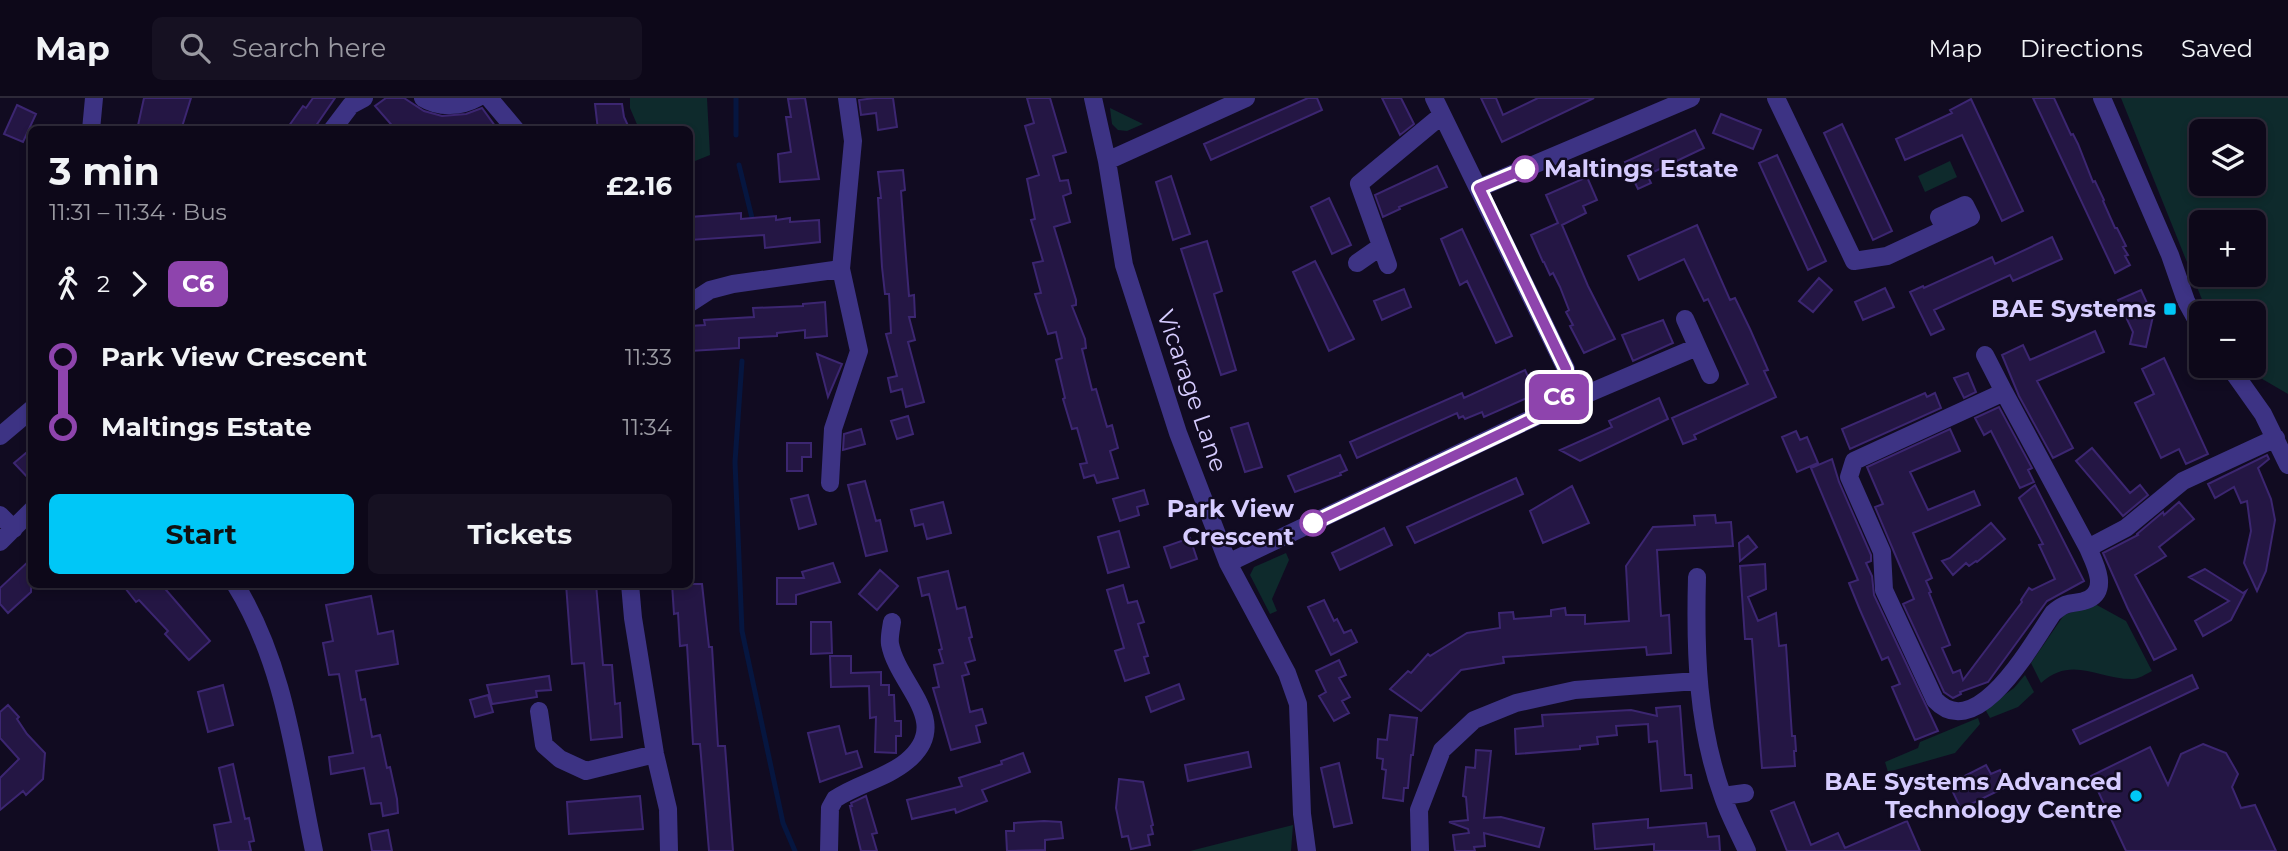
<!DOCTYPE html>
<meta charset="utf-8">
<style>
body{margin:0;font-family:Montserrat,sans-serif;background:#161122;color:#f1f3f6;height:100vh;display:flex;flex-direction:column;font-size:26px;white-space:nowrap}
*{box-sizing:border-box;margin:0}
p{font-size:23px;color:#9a9aa2}
.icon{flex:none;width:38px;height:38px;fill:none;stroke:currentColor;stroke-width:2;stroke-linecap:round;stroke-linejoin:round}
.map{position:relative;flex:1;overflow:hidden}
.panel{position:absolute;left:28px;top:28px;width:665px;height:462px;display:flex;flex-direction:column;background:#0d0819;border-radius:10px;box-shadow:0 4px 10px #0003,0 0 0 2px #2d2938}
.panel>*{flex:none}
.badge{padding:0 14px;border-radius:10px;font-size:24px;line-height:46px}
.tools{position:absolute;left:2189px;top:21px;display:grid;gap:14px}
.tools a{display:grid;place-items:center;width:77px;height:77px;border-radius:10px;background:#0d0819;box-shadow:0 4px 10px #0003,0 0 0 2px #2d2938;font-size:35px}
.map>.badge{position:absolute;translate:-50% -50%;box-shadow:0 0 0 4px #fff}
.legs{display:flex;align-items:center;gap:10px;height:77px;padding:0 21px;font-size:23px}
.legs p{margin-inline-start:auto}
.headline{display:flex;align-items:center;justify-content:space-between;height:119px;padding:0 21px}
h1{font-size:38px;font-weight:700;line-height:52px}
.cta{display:flex;gap:14px;margin-top:auto;padding:14px 21px}
.cta a{flex:1;height:80px;border-radius:10px;background:#00c7f7;color:#111;font-size:28px;font-weight:700;line-height:80px;text-align:center}
.cta a+a{background:#161122;color:#f1f3f6}
ul{padding:0 21px;list-style:none}
li{display:flex;align-items:center;gap:24px;height:70px;font-size:26px}
li i{display:grid;place-items:center;width:10px;height:100%;margin:0 9px;background:currentColor}
li i::after{content:'';width:18px;height:18px;margin:-9px;border:5px solid;border-radius:50%;background:#0d0819}
li p{margin-inline-start:auto}
li:first-child i{background:linear-gradient(#0000 50%,currentColor 0)}
li:last-child i{background:linear-gradient(currentColor 50%,#0000 0)}
header{display:flex;align-items:center;gap:42px;box-sizing:border-box;height:98px;padding:0 35px;background:#0d0819;border-bottom:2px solid #2d2938}
header strong{font-size:33px}
nav{display:flex;gap:38px;margin-inline-start:auto;font-size:24px}
.search{width:490px;height:63px;background:#161122;display:flex;align-items:center;gap:18px;box-sizing:border-box;padding:0 24px;border-radius:10px;color:#9a9aa2;font-size:26px}
.map>svg:first-child{display:block}
</style>
<header>
<strong>Map</strong>
<div class="search"><svg class="icon" aria-label="search" viewBox="0 0 24 24"><circle cx="10" cy="10" r="6"/><path d="M15 15l6 6"/></svg>Search here</div>
<nav><a>Map</a><a>Directions</a><a>Saved</a></nav>
</header>
<div class="map">
<svg width="2288" height="753" viewBox="0 0 2288 753">
<rect width="100%" height="100%" fill="#110b21"/>
<path fill="#0e2a2c" fill-rule="evenodd" d="M630 0H707L710 57 690 65V32L639 31 630 10Z
M2121 0H2288V296L2252 275 2246 268H2254V215H2209L2203 204ZM2202 33H2254V86H2202ZM2202 124H2254V177H2202Z
M1110 10 1143 26 1127 33 1118 32 1112 26Z
M1950 63 1957 79 1925 94 1918 78Z
M1286 455 1289 462 1272 501 1277 513 1270 516 1250 477 1254 469Z
M2095 506 2126 523 2152 573C2146 576 2139 581 2132 581 2097 581 2072 557 2041 585L2031 565 2064 517Z
M2025 577 2034 594 2018 609 1990 620 1985 611 2014 590Z
M1978 620 1980 626 1955 655 1888 674 1885 664 1918 650 1920 644Z
M1293 727 1291 753H1190Z"/>
<g fill="none" stroke-linecap="round" stroke-linejoin="round">
<path stroke="#061640" stroke-width="5" d="M736 37V0
M739 67 753 124
M742 263 735 364 742 533 783 725 795 753"/>
</g>
<path fill="#241644" stroke="#3c2671" stroke-width="2" d="M144 0H191L181 32H137Z
M313 0H335L313 32H286L303 8 306 10Z
M386 0H404L424 13 442 18 466 16 482 10 498 32H396L375 8Z
M805 0 819 81 780 84 778 56 791 54 786 19H791L788 1Z
M875 0H893L897 29 878 32 876 15 861 17 859 2Z
M1027 0H1050L1066 54 1053 58 1060 83 1068 82 1071 95 1063 98 1070 124 1054 129 1076 202V207L1072 208 1085 241 1086 250 1082 251 1092 292 1096 291 1107 329 1112 327 1118 350 1110 353 1118 380 1097 385 1094 377 1084 380 1080 366 1087 365 1077 330 1072 331 1063 301 1065 300 1056 262 1062 260 1056 234 1048 236 1035 196 1041 195 1033 165 1043 163 1031 122 1035 121 1027 81 1039 77 1025 28 1034 25Z
M1308 0H1317L1322 12 1211 62 1204 46Z
M1382 0H1401L1414 26 1400 37Z
M1481 0H1496L1503 17 1538 0H1594L1502 44Z
M2033 0H2054L2071 37 2073 36 2078 46 2093 84 2095 83 2104 102 2103 103 2115 130H2117L2126 148 2123 149 2128 157 2125 158 2130 167 2115 175Z
M1971 1 2023 113 2002 123 1962 37 1905 62 1896 41 1952 15 1950 12Z
M595 6H622L624 19 630 32H598Z
M17 7 36 16 23 44 4 36Z
M1721 16 1761 32 1753 51 1713 35Z
M1842 26 1892 133 1873 142 1824 35Z
M1695 32 1704 50 1647 77 1651 85 1638 91 1625 64Z
M1777 57 1826 163 1808 172 1759 65Z
M1437 68 1447 89 1399 109 1400 111 1383 119 1375 97Z
M903 72 905 92 901 93 907 173 909 198 914 197 915 219H909L915 242 908 244 924 304 906 309 902 291 891 294 888 280 897 278 886 236 891 235 889 196H885L882 169 878 100H881L878 74Z
M1171 78 1190 136 1173 142 1156 84Z
M1587 79 1597 102 1583 108 1586 115 1562 127 1588 188 1615 241 1584 255 1570 228 1573 227 1566 214 1569 212 1560 189 1553 175 1550 177 1544 164H1543L1531 137 1558 125 1546 97Z
M1329 100 1351 147 1332 156 1311 109Z
M741 115V121L776 118V122L790 120V124L819 122 820 144 765 150 764 137 690 142V119Z
M1697 127 1730 202 1735 200 1750 231 1768 272 1764 273 1776 299 1694 337 1696 341 1683 346 1672 320 1748 286 1708 201 1704 203 1684 161 1639 182 1628 158Z
M1462 131 1512 238 1496 245 1467 183 1460 187 1441 141Z
M2052 139 2062 161 2013 183 2010 177 1934 212 1944 231 1931 237 1910 194 1923 188 1924 190 1992 159 1995 166Z
M1207 143 1222 193 1214 196 1236 272 1221 277 1181 151Z
M1315 163 1354 241 1329 253 1293 174Z
M1819 180 1832 192 1813 214 1799 203Z
M1885 190 1894 209 1863 222 1855 204Z
M1404 191 1411 209 1382 222 1374 203Z
M2141 192 2153 218 2146 249 2130 246 2133 234 2118 202Z
M825 204 827 238 805 240V232L777 235V238L739 240V250L690 253V228L705 227 704 222 754 219 753 210 803 208V206Z
M1663 222 1673 245 1633 263 1622 237Z
M2095 233 2104 254 2037 283 2073 350 2053 360 2019 298 2002 257 2023 247 2030 262Z
M817 256 842 266 828 299Z
M2164 260 2208 356 2186 366 2179 351 2161 360 2135 305 2154 296 2142 271Z
M1525 272 1536 296 1484 319 1482 314 1465 321 1463 318 1459 320 1457 315 1357 360 1350 344 1462 295 1464 300Z
M1968 275 1976 294 1964 300 1954 280Z
M1925 295 1927 299 1935 295 1941 310 1850 351 1842 331Z
M1659 300 1668 321 1580 363 1560 352 1612 329 1609 323Z
M1999 309 2032 370 2028 372 2034 384 2020 390 1991 333 1984 337 1975 320Z
M908 318 913 336 897 341 891 323Z
M1248 325 1262 369 1245 374 1231 330Z
M861 331 865 346 843 352 844 336Z
M1950 331 1960 353 1910 374 1928 412 1974 393 1980 407 1913 435 1932 480 1926 483 1931 494 1929 495 1950 547 1942 550 1953 575 1960 572 1963 582 2022 504 2021 502 2029 490 2032 492 2055 481 2039 447 2043 446 2019 400 2035 387 2084 483 2047 503 1988 584 1960 594 1961 596 1953 600 1944 594 1903 506 1914 501 1875 409 1883 406 1867 369Z
M1796 333 1800 342 1807 339 1818 365 1797 374 1782 339Z
M787 345H811V359H802V373H787Z
M32 350V384L14 365Z
M2092 350 2130 395 2140 387 2148 397 2123 418 2076 363Z
M1340 357 1347 372 1340 375 1341 377 1295 394 1288 378Z
M2267 357 2269 361 2258 370 2271 401 2275 422 2266 473 2257 493 2244 465 2251 433 2247 403 2241 405 2234 389 2215 400 2208 386Z
M1832 361 1839 384 1871 457V463L1866 465 1872 478 1874 497 1938 633 1915 642 1892 589 1900 586 1888 559 1882 562 1860 512 1849 485 1858 482 1811 370Z
M1516 380 1523 396 1415 445 1407 429Z
M865 383 876 423 880 422 887 453 866 458 848 387Z
M1572 388 1589 425 1543 445 1530 413Z
M1144 392 1148 406 1137 409 1139 417 1120 423 1113 401Z
M808 397 816 426 799 431 791 401Z
M943 404 951 435 927 441 923 426 915 428 911 412Z
M2179 404 2194 421 2159 449 2166 458 2135 477 2176 551 2154 562 2128 511 2103 455 2138 437 2137 436 2163 414 2164 417Z
M1715 417 1716 425 1731 424 1733 448 1657 452 1661 518 1669 517 1671 555 1647 557 1646 549 1503 559 1504 565 1461 572 1421 613 1390 591 1408 573 1411 575 1428 556 1430 558 1467 535 1500 530 1499 515 1513 514 1514 521 1551 518V512L1565 510 1566 517H1585V526L1629 523 1626 468 1653 429 1695 427 1694 418Z
M1991 425 2005 441 1977 464 1976 463 1969 468 1966 465 1953 477 1942 463 1950 460Z
M1384 430 1392 447 1340 472 1332 455Z
M1119 433 1129 469 1108 475 1098 439Z
M1748 438 1757 449 1740 463 1739 445Z
M1190 440 1197 461 1171 470 1164 449Z
M32 460 31 494 8 515 0 506V490Z
M833 465 840 484 796 497V506H777V480H804L802 474Z
M1765 466 1766 491 1748 499 1758 523 1776 515 1779 548 1786 547 1792 638H1795L1796 653H1794L1795 668 1762 670 1752 541H1745L1740 468Z
M2205 471 2243 495 2246 493 2231 522 2203 538 2195 523 2229 503 2189 479Z
M880 472 898 488 877 512 859 496Z
M948 473 957 511 965 509 972 539 969 540 975 562 965 565 969 576 962 578 970 614 982 611 986 625 976 628 980 644 951 652 933 590 939 589 934 567 943 565 939 552 942 551 929 496 922 498 918 480Z
M122 486H161L210 543 189 562 165 536 168 533 139 502 136 504Z
M566 486H596L603 567H612L615 606 620 605 622 639 591 642 584 565 572 566Z
M672 486H702L709 549H712L718 648H725L733 753H709L700 646H693L687 547 680 548 678 515 674 516Z
M1123 487 1128 505 1137 503 1144 524 1138 526 1148 558 1144 559 1149 575 1125 583 1115 553 1124 550 1107 492Z
M371 498 378 536 393 533 398 566 356 573 361 602 365 601 372 639 380 637 387 670 390 669 397 701 398 715 383 718 381 705 371 706 364 670 331 676 329 659 353 655 339 576 329 577 323 545 333 543 326 507Z
M1324 502 1334 523 1337 521 1344 535 1351 532 1357 544 1331 557 1308 509Z
M811 524H831L832 555 811 556Z
M830 558H851V575L881 574V587H889V597H894L895 623H901V638H896V655L875 654 876 619 870 620 869 588 831 589Z
M1339 562 1346 577 1339 580 1350 599 1342 603 1349 615 1334 623 1319 598 1326 594 1316 573Z
M2192 577 2198 590 2080 646 2073 632Z
M549 578 551 592 536 593 537 599 492 606 487 587Z
M1179 586 1184 601 1151 614 1146 599Z
M223 587 233 627 208 634 198 594Z
M488 597 493 614 475 619 470 602Z
M8 607 19 619 17 621 27 636 45 655 43 681 26 697 23 693 0 712V680L19 661 0 640V614Z
M1680 608 1685 677H1691L1692 690 1661 693 1657 643 1649 644 1648 626 1616 628 1617 637 1597 639 1598 646 1580 648V651L1516 656 1515 631 1543 628 1542 617 1631 612 1657 618 1656 610Z
M1390 617 1417 620 1413 657H1411L1408 690H1404L1403 703 1383 700 1386 672 1382 671 1383 661 1377 660 1378 641 1387 642Z
M839 628 846 656 857 653 862 669 820 684 808 635Z
M2203 646 2226 655 2238 676 2232 689 2241 710 2255 707 2276 753H2126L2091 678 2150 649 2168 687 2181 656Z
M1476 652 1491 653 1484 720 1501 719 1544 730 1539 749 1484 735 1485 748 1474 749 1475 753H1455L1453 737 1469 735 1468 731 1449 724 1468 722 1466 699 1463 698 1466 669 1475 670Z
M1248 654 1251 669 1188 683 1185 667Z
M1023 655 1030 674 982 692 987 703 956 715 955 711 912 721 907 702 962 688 959 680 1002 666 1001 663Z
M1339 665 1352 725 1334 729 1321 670Z
M233 666 245 721 249 720 254 743 249 744 251 753H219L214 727 231 724 219 670Z
M1986 667 1991 676 2000 672 2008 688 1961 711 1949 686Z
M1119 681 1143 684 1153 727 1151 728 1153 736 1148 737 1150 747 1131 751 1128 738 1122 739 1116 710Z
M640 698 643 731 569 736 567 704Z
M866 698 877 735 872 736 877 753H861L850 708H852L851 705Z
M1794 704 1811 747 1838 735 1845 750 1907 723 1920 753H1787L1771 713Z
M1648 721V730L1706 725 1708 739 1719 738 1720 753H1654V746L1595 751 1593 726Z
M1044 723 1061 724 1063 740 1045 742V752L1007 753 1006 733H1014V725Z
M388 732 392 753H372L369 736Z"/>
<g fill="none" stroke-linecap="round" stroke-linejoin="round">
<path stroke="#3d3384" stroke-width="18" d="M423 0C439 10 461 9 477 0
M489 0 516 32
M1093 0 1107 63 1124 167 1178 335 1228 465 1287 575 1298 606 1302 716 1307 753
M1776 0 1854 163 1887 158 1971 119 1965 107 1939 119 1945 131
M2102 0 2170 157 2186 203 2202 232
M332 32 351 7 364 0
M1107 63 1246 0
M1479 90 1691 0
M1357 165 1380 149
M1388 167 1359 86 1442 17
M690 205 710 192 733 186 841 171
M1685 221 1710 277
M1985 257 2004 294
M2229 268 2263 316 2288 367
M2004 294 2088 450C2094 464 2109 491 2089 501 2075 508 2070 500 2053 515 2033 544 1977 647 1935 602L1884 492 1882 454 1849 379 1854 363Z
M1554 310 1697 249
M0 338 32 311
M830 385 833 331 859 253 841 171 853 43 847 0
M0 417 14 431
M0 444 32 412
M2088 450 2126 430 2183 383 2276 340
M1228 465 1554 310 1563 289 1566 271 1434 0
M1697 479C1695 553 1697 628 1723 699 1729 717 1739 735 1747 753
M630 486 633 520 655 656 668 711 669 753
M539 613 544 647 560 661 586 673 655 656
M1723 698 1745 695
M829 753 830 710 835 701C857 686 887 680 907 663 954 624 898 588 890 546 889 539 891 531 892 524
M1420 753 1419 712 1442 652 1474 622 1516 605 1575 592 1697 583"/>
<path stroke="#3d3384" stroke-width="18" d="M91 32 94 0
M235 486C285 566 295 663 314 753"/>
</g>
<g fill="none" stroke-linecap="round" stroke-linejoin="round">
<defs>
<path id="line-1" d="M1313 425 1555 310 1563 289 1566 271 1479 90 1525 71"/>
</defs>
<use href="#line-1" stroke="#fff" stroke-width="16"/>
<use href="#line-1" stroke="#8e44ad" stroke-width="10"/>
</g>
<g fill="#fff" stroke="#8e44ad" stroke-width="3.5">
<circle cx="1525" cy="71" r="12"/>
<circle cx="1313" cy="425" r="12"/>
</g>
<g fill="#00c7f7" stroke="#110b21" stroke-width="2.5">
<rect x="2163" y="204" width="14" height="14" rx="3.5"/>
<circle cx="2136" cy="698" r="7"/>
</g>
<g text-anchor="middle" stroke-width="5" stroke-linejoin="round" paint-order="stroke">
<g font-size="24" font-weight="bold" fill="#d6ccff" stroke="#110b21" text-anchor="start">
<text x="1544" y="79">Maltings Estate</text>
<text x="1294" y="419" text-anchor="end">Park View<tspan x="1294" dy="28">Crescent</tspan></text>
</g>
<g font-size="24" font-weight="bold" fill="#d6ccff" stroke="#110b21" text-anchor="end">
<text x="2156" y="219">BAE Systems</text>
<text x="2122" y="692">BAE Systems Advanced<tspan x="2122" dy="28">Technology Centre</tspan></text>
</g>
<g font-size="24" fill="#d6ccff" stroke="#110b21">
<text transform="translate(1192 293) rotate(71)" y="8">Vicarage Lane</text>
</g>
</g>
</svg>
<div class="tools">
<a><svg class="icon" aria-label="layers" viewBox="0 0 24 24"><path d="M12 4l9 5-9 5-9-5zM3 14l9 5 9-5"/></svg></a>
<a>+</a>
<a>−</a>
</div>
<b class="badge" style="left:1559px;top:299px;background:#8e44ad;color:#fff">C6</b>
<section class="panel">
<div class="headline"><div><h1>3 min</h1><p>11:31 – 11:34 · Bus</p></div><b>£2.16</b></div>
<div class="legs"><svg class="icon" aria-label="walk" viewBox="0 0 24 24"><circle cx="13" cy="4" r="2"/><path d="M13 8l-2 6 4 7M11 14l-3 7M7 12l3-4h3l4 4"/></svg>2<svg class="icon" aria-label="forward" viewBox="0 0 24 24"><path d="M9 5l7 7-7 7"/></svg><b class="badge" style="background:#8e44ad;color:#fff">C6</b></div>
<ul>
<li><i style="color:#8e44ad"></i><b>Park View Crescent</b><p>11:33</p></li>
<li><i style="color:#8e44ad"></i><b>Maltings Estate</b><p>11:34</p></li>
</ul>
<div class="cta"><a>Start</a><a>Tickets</a></div>
</section>
</div>
